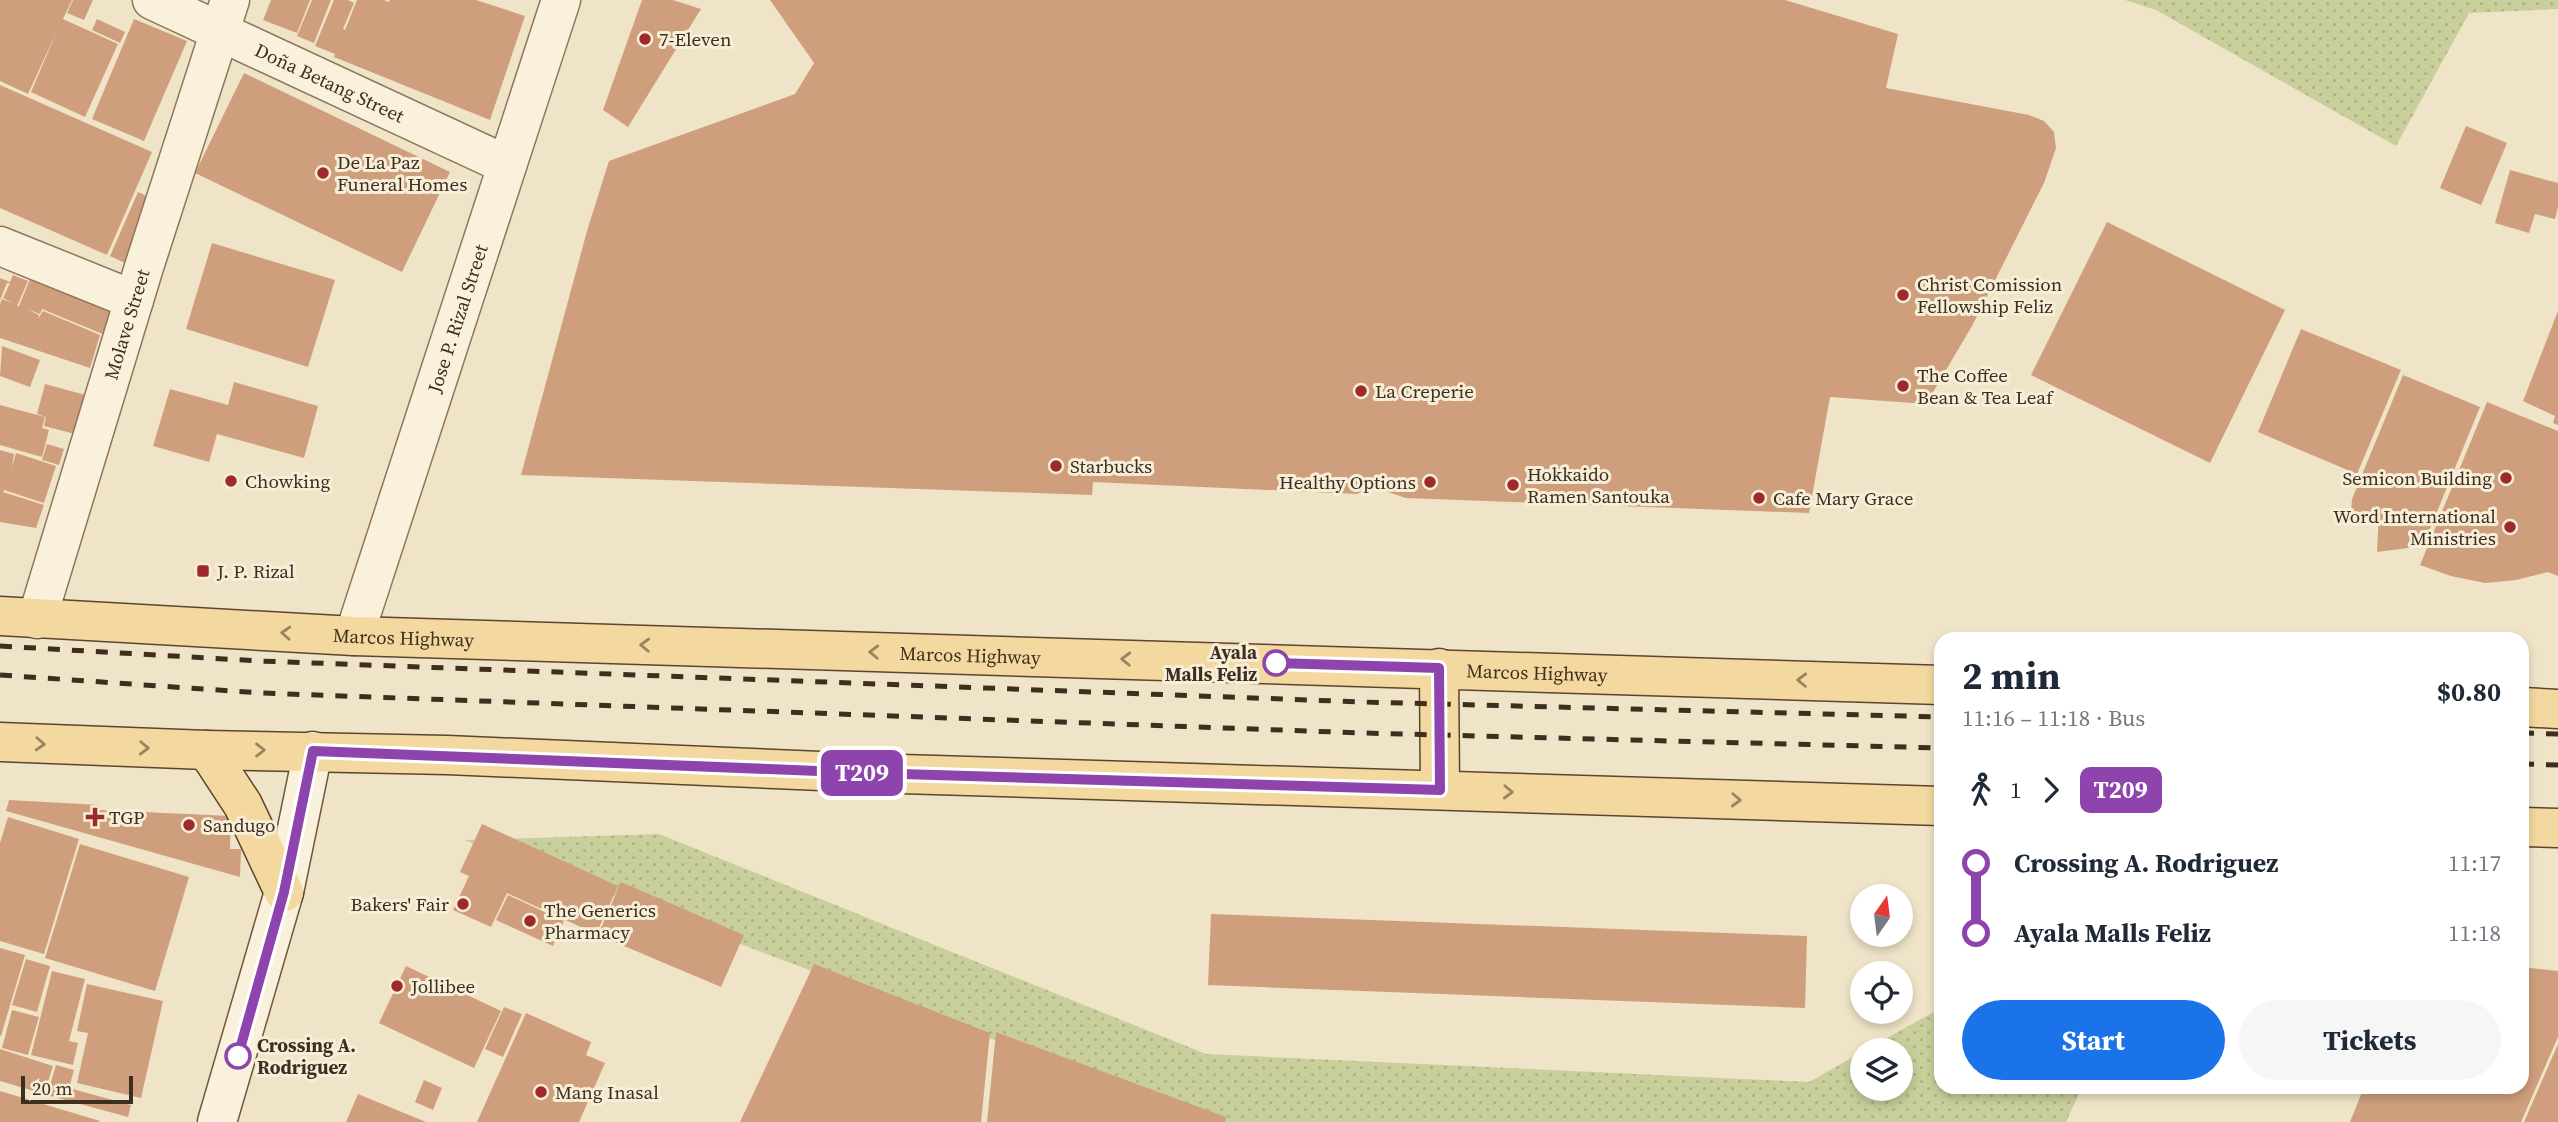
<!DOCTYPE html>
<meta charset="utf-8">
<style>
body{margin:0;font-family:"Source Serif 4",serif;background:#f6f6f7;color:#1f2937;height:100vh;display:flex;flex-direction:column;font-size:26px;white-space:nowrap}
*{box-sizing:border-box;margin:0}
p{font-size:23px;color:#747a83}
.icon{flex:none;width:38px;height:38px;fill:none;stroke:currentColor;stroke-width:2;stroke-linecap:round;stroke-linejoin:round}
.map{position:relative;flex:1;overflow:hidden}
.drawer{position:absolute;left:1934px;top:632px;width:595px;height:462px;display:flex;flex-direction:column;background:#fff;border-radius:21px;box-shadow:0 4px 10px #0003}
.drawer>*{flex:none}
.badge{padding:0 14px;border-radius:10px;font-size:24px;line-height:46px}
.needle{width:46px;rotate:14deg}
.controls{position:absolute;left:1850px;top:884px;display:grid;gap:14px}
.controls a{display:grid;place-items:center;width:63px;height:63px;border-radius:50%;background:#fff;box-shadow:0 4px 10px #0003;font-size:35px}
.scale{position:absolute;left:21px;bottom:18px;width:112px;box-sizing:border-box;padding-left:7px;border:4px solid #3d2e20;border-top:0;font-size:19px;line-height:24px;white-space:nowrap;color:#3d2e20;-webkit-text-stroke:5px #f7eed8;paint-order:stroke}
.map>.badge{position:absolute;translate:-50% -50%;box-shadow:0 0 0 4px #fff}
.legs{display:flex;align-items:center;gap:10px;height:77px;padding:0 28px;font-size:23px}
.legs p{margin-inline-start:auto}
.head{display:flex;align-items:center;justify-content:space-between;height:119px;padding:0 28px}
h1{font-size:38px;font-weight:700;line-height:52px}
.cta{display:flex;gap:14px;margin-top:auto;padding:14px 28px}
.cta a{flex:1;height:80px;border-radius:42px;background:#1a73e8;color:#fff;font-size:28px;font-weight:700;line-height:80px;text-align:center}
.cta a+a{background:#f6f6f7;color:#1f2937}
ul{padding:0 28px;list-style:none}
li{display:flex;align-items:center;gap:24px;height:70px;font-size:26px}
li i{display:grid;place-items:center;width:10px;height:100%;margin:0 9px;background:currentColor}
li i::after{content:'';width:18px;height:18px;margin:-9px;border:5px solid;border-radius:50%;background:#fff}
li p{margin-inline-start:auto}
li:first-child i{background:linear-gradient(#0000 50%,currentColor 0)}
li:last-child i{background:linear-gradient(currentColor 50%,#0000 0)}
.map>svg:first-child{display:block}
</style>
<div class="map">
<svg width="2558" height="1122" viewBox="0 0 2558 1122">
<defs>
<pattern id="grass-dots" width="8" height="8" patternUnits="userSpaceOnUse" patternTransform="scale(1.75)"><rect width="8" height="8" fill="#c9cf9b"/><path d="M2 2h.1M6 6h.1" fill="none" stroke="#aeb285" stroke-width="1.8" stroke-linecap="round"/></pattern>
</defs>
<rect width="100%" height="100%" fill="#f0e4c8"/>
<path fill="url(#grass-dots)" d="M2125 0H2558V9L2469 13 2396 146 2156 10Z
M659 834 1206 1054 1809 1082 1862 1052V1088H1900V1050H1865L1941 1008V1087H2082L2066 1122H1212L464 840Z"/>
<path fill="#cf9f7d" d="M0 0H72L63 19 118 44 85 117 31 92 57 31 28 94 0 81Z
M73 0H93L84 20 67 13Z
M271 0H310L297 33 263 20Z
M312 0H331L314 43 297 36Z
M334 0H348L354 3 343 29 345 30 357 0H384L389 2 390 0H476L525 16 490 120 334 57 335 54 315 46Z
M642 0H673L701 9 628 127 603 110Z
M770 0H1785L1898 34 1886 88 2029 115 2044 121 2054 132 2056 148 2044 183 1972 326 1926 404 1830 397 1809 513 1406 498 1373 487 1357 494 1093 482 1092 495 521 475 587 231 609 161 795 94 814 63Z
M97 19 125 32 120 43 92 30Z
M134 19 187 41 144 141 92 119Z
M244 73 450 172 402 272 195 173Z
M0 85 152 152 107 255 0 208Z
M2466 126 2507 143 2481 205 2440 188Z
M2510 170 2558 183V207L2555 219 2535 214 2529 233 2495 223Z
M138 192 155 200 127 264 110 256Z
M2107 222 2285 310 2210 463 2031 375Z
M212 243 335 280 308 367 186 329Z
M13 275 28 281 17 306H19L30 279 43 284 50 279 47 286 52 288 56 279 118 304 105 335 42 309 40 314 27 309 39 315 38 319 43 311 100 335 90 368 0 338V304L2 299 13 303 3 298 10 283H7L0 300V278L10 282Z
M2558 311V425L2553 423 2555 416 2523 401Z
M2301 329 2401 370 2357 474 2258 432Z
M2 346 40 360 30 387 0 376Z
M2403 375 2480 407 2423 546 2377 552 2379 512 2351 513 2352 499Z
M234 382 318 406 304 458 217 434 209 462 153 446 170 389 228 405Z
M45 384 89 396 79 435 44 426 46 417 37 414Z
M2487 402 2558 431V576L2548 572 2516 580 2485 583 2451 576 2420 565Z
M0 405 45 417 42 428 49 430 42 457 0 445Z
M47 444 64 449 59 465 42 460Z
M0 450 14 454 12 467 16 453 56 466 44 503 4 490 3 492 44 505 36 528 0 522Z
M9 800 100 805 99 810 231 816 230 849H241L240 877 6 811Z
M8 817 79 839 44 954 0 941V843Z
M482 824 618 886 596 934 507 893 491 927 453 910 469 876 460 872Z
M80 844 189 877 155 991 45 958Z
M621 882 744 935 721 987 598 935Z
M508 895 564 921 553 946 496 920Z
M1211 914 1807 936 1805 1008 1208 985Z
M0 948 25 955 1 1036H0Z
M26 959 50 966 37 1012 12 1005Z
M814 964 990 1033 981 1122H740Z
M406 966 501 1011 474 1068 379 1023Z
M2522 967 2558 971V1037L2521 1122H2350L2364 1087H2522Z
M52 971 85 979 69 1041 78 1043 73 1065 31 1055Z
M87 984 163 1001 141 1098 77 1083 88 1033 77 1031Z
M504 1007 522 1014 503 1057 485 1049Z
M12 1010 39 1017 28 1055 2 1048Z
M526 1013 591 1042 586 1055 605 1063 579 1122H477Z
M996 1032 1226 1117 1225 1122H987Z
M2558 1044V1122H2524Z
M0 1049 53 1066 44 1094 0 1081Z
M56 1065 74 1070 69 1088 131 1105 128 1117 47 1095Z
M424 1080 442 1088 433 1110 415 1102Z
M0 1091 100 1121 99 1122H0Z
M358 1094 426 1122H346Z"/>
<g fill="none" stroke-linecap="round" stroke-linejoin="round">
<defs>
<g id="minor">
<path id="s1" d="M152 0 507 165"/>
<path d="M0 246 134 300"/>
<path id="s2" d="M37 619 144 267 230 0"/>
</g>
<g id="tertiary">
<path id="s3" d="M354 636 561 0"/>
</g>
<path id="secondary" d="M217 1122 284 892 313 751"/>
<g id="primary">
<path id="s4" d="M0 616 354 636 1941 685"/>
<path d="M1439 668 1440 790"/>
<path d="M2522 707 2558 709"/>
<path d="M0 742 207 750 447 755 868 773 1941 806"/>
<path d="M207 750 243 805 284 892"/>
<path d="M2522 827 2558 828"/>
</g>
</defs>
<use href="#minor" stroke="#8d765c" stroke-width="41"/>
<use href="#tertiary" stroke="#8d765c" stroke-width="41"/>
<use href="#secondary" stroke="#6f573f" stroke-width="41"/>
<use href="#primary" stroke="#5b4430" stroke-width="41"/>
<use href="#minor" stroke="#faf1dc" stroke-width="38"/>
<use href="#tertiary" stroke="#faf1dc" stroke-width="38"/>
<use href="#secondary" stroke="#faf1dc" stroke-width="38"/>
<use href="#primary" stroke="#f3d9a0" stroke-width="38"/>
<path stroke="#3d2e20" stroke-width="5" stroke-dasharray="12 12" stroke-linecap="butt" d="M0 646 260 661 1362 702 1941 717
M0 675 261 693 1363 733 1941 748
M2522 733 2558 734
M2522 764 2558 765"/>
</g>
<defs><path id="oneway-chevron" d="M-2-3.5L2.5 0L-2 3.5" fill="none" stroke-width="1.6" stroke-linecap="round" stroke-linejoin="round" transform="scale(1.75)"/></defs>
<g stroke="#988460">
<use href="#oneway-chevron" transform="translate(286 633) rotate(-177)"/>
<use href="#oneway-chevron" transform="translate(645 645) rotate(-178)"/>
<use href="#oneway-chevron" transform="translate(874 652) rotate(-178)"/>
<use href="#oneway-chevron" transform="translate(1126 659) rotate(-178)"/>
<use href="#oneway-chevron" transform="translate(1802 680) rotate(-178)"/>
<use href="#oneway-chevron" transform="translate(40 744) rotate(3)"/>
<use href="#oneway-chevron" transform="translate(144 748) rotate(2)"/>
<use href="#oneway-chevron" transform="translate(260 750)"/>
<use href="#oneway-chevron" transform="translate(1508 792) rotate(2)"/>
<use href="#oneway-chevron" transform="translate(1736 800) rotate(2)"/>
</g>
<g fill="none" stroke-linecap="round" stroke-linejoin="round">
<defs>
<path id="line-1" d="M238 1056 284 892 313 751 868 773 1440 790 1439 668 1276 663"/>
</defs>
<use href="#line-1" stroke="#fff" stroke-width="16"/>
<use href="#line-1" stroke="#8e44ad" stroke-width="10"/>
</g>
<g fill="#9e2a2b" stroke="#f7eed8" stroke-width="2.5">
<circle cx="645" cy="39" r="7"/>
<circle cx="323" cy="173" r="7"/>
<circle cx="1903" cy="295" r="7"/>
<circle cx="1903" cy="386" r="7"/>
<circle cx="1361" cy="391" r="7"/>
<circle cx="1056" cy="466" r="7"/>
<circle cx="2506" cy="478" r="7"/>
<circle cx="231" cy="481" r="7"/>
<circle cx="1430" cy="482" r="7"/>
<circle cx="1513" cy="485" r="7"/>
<circle cx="1759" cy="498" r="7"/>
<circle cx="2510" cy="527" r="7"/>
<rect x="196" y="564" width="14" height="14" rx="3.5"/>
<path d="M91.5 806.5h7v7h7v7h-7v7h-7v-7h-7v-7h7z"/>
<circle cx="189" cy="825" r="7"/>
<circle cx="463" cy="904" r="7"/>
<circle cx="530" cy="921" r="7"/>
<circle cx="397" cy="986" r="7"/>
<circle cx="541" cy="1092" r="7"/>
</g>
<g fill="#fff" stroke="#8e44ad" stroke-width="3.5">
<circle cx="1276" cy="663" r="12"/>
<circle cx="238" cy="1056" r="12"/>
</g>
<g text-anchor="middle" stroke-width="6" stroke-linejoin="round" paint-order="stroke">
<g font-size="19" fill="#3d2e20" stroke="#f7eed8" text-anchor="start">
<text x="659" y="46">7-Eleven</text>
<text x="337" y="169">De La Paz<tspan x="337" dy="22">Funeral Homes</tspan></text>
<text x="1917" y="291">Christ Comission<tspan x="1917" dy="22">Fellowship Feliz</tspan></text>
<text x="1917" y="382">The Coffee<tspan x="1917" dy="22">Bean &amp; Tea Leaf</tspan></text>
<text x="1375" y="398">La Creperie</text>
<text x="1070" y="473">Starbucks</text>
<text x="1527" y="481">Hokkaido<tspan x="1527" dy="22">Ramen Santouka</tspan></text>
<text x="2492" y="485" text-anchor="end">Semicon Building</text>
<text x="245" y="488">Chowking</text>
<text x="1416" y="489" text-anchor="end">Healthy Options</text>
<text x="1773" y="505">Cafe Mary Grace</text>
<text x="2496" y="523" text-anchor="end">Word International<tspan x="2496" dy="22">Ministries</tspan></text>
<text x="217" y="578">J. P. Rizal</text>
<text x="109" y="824">TGP</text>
<text x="203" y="832">Sandugo</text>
<text x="449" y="911" text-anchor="end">Bakers' Fair</text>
<text x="544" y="917">The Generics<tspan x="544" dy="22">Pharmacy</tspan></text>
<text x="411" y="993">Jollibee</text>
<text x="555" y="1099">Mang Inasal</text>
</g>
<g font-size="19" fill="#3d2e20" stroke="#f7eed8">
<text dy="7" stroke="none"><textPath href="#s1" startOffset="196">Doña Betang Street</textPath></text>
<text dy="7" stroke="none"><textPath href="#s3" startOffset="334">Jose P. Rizal Street</textPath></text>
<text dy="7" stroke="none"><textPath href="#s2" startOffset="308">Molave Street</textPath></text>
<text dy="7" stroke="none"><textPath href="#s4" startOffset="404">Marcos Highway</textPath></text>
<text dy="7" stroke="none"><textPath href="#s4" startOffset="971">Marcos Highway</textPath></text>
<text dy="7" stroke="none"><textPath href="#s4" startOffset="1538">Marcos Highway</textPath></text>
</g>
<g font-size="19" font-weight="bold" fill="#3d2e20" stroke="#f7eed8" text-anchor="end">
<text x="1257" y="659">Ayala<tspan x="1257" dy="22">Malls Feliz</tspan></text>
<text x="257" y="1052" text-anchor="start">Crossing A.<tspan x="257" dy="22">Rodriguez</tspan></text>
</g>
</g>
</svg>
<div class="controls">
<a><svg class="needle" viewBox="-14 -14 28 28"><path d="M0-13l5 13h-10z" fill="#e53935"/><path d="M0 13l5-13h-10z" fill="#747a83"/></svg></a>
<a><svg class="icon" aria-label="locate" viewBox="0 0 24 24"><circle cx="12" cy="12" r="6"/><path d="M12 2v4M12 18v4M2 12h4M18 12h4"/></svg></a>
<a><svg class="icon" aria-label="layers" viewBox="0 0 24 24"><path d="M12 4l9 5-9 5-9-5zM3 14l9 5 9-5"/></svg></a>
</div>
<div class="scale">20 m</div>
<b class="badge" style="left:862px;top:773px;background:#8e44ad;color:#fff">T209</b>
<section class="drawer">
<div class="head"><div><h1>2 min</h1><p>11:16 – 11:18 · Bus</p></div><b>$0.80</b></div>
<div class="legs"><svg class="icon" aria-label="walk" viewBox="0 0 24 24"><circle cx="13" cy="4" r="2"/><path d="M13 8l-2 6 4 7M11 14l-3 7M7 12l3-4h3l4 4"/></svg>1<svg class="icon" aria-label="forward" viewBox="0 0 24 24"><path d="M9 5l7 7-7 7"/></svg><b class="badge" style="background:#8e44ad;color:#fff">T209</b></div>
<ul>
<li><i style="color:#8e44ad"></i><b>Crossing A. Rodriguez</b><p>11:17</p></li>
<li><i style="color:#8e44ad"></i><b>Ayala Malls Feliz</b><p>11:18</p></li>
</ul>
<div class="cta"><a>Start</a><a>Tickets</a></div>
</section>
</div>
